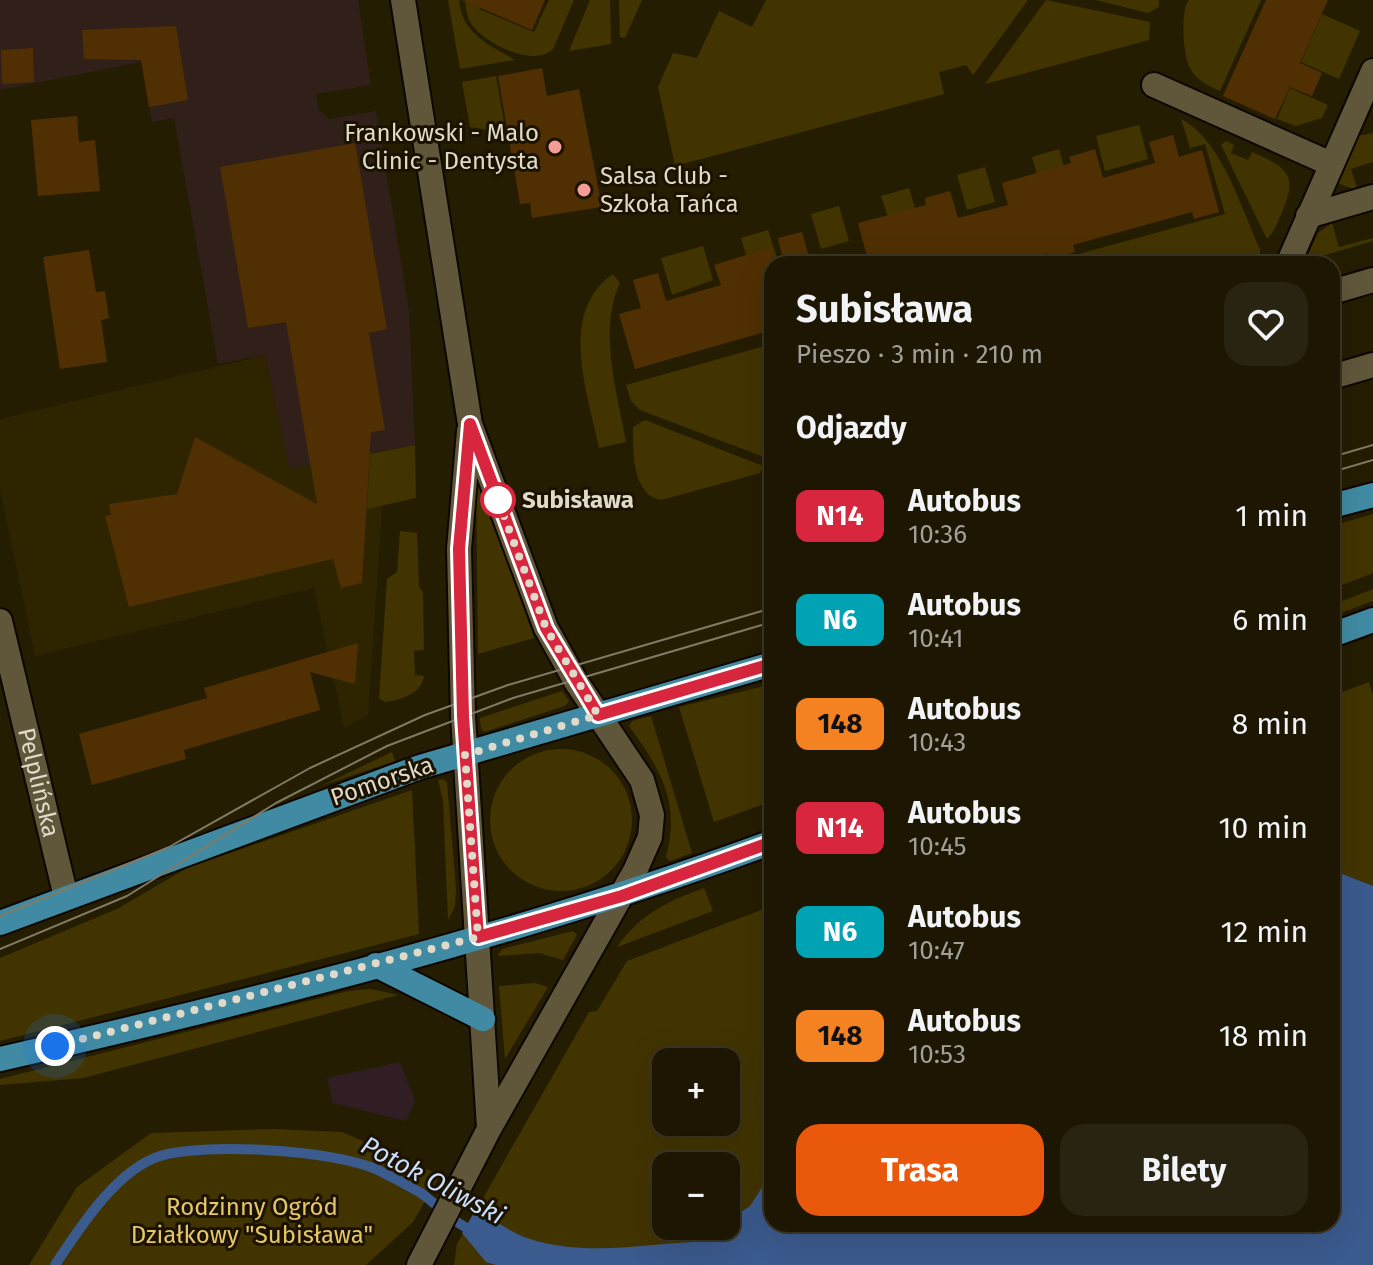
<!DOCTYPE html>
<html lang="pl">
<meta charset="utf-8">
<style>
body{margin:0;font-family:"Fira Sans",sans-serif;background:#292311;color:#f1f3f6;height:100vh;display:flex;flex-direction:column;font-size:30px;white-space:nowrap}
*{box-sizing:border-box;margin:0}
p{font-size:26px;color:#a09f99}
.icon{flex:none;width:44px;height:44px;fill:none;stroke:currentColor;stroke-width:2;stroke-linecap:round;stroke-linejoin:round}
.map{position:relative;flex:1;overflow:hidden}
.panel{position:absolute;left:764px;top:256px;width:576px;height:976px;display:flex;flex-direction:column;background:#1c1602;border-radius:24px;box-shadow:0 8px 32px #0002,0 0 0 2px #3a3524}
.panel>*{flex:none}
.badge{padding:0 16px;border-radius:12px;font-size:28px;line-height:52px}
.tools{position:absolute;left:652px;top:1048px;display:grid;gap:16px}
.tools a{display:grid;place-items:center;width:88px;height:88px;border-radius:16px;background:#1c1602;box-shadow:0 8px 32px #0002,0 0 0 2px #3a3524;font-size:40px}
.you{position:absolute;width:40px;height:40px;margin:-20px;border:6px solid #fff;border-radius:50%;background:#1a73e8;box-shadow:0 0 0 12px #1a73e833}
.map>.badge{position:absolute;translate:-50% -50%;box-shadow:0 0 0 4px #fff}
h2{padding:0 32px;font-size:30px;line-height:72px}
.round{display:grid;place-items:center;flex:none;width:84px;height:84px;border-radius:24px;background:#292311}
.overview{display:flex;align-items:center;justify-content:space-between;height:136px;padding:0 32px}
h1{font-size:38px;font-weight:700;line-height:60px}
.cta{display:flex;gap:16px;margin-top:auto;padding:16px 32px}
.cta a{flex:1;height:92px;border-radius:24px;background:#ea580c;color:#fff;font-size:32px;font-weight:700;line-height:92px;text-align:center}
.cta a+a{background:#292311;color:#f1f3f6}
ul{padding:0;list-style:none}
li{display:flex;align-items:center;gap:24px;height:104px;padding:0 32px}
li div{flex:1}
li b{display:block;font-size:30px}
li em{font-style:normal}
li .badge{min-width:88px;font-weight:700;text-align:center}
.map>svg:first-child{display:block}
</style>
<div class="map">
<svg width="1373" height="1265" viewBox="0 0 1373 1265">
<rect width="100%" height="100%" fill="#251d02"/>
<path fill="#311f1a" d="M0 0H358L371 85 316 94 319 110 329 119 376 111 409 311 415 445 289 469 265 355 218 364 174 118 152 122 141 62 0 90Z"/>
<path fill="#311e24" d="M400 1062 415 1101 406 1121 333 1103 327 1078Z"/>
<path fill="#2e2400" d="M265 355 289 468 386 450 368 715 344 728 314 588 35 656 0 489V419Z"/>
<path fill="#423400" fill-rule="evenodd" d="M448 0H459C462 34 488 44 515 60L460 69Z
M465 0H482L479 9 534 32 549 0H574L553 49C534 68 486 44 472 25 467 18 466 9 465 0Z
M590 0H610L611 44 569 51Z
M619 0H642L625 38 620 37Z
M766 0H1028L973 75 966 65 939 72 944 94 675 166 658 87 673 53 697 58 719 11 752 27Z
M1046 0 1150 22 1149 40 985 84Z
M1096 0H1159V7L1148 13Z
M1189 0H1261L1220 91C1209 86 1196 80 1190 68 1183 57 1180 9 1189 0Z
M1322 14 1360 31 1339 79 1301 62Z
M496 76 506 133 470 127 462 82Z
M1290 88 1328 105 1322 118 1296 126 1277 119Z
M1181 119C1222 140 1241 208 1260 249V260L1042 264 1225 214 1205 144 1190 148Z
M1139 125 1148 159 1105 171 1096 136Z
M1373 133V162L1351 169 1358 191 1338 183 1337 171 1351 137Z
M1226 141 1234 145 1231 153 1248 160 1252 152C1286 167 1299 174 1282 212 1278 221 1274 233 1267 239L1221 145Z
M1059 149 1069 183 1042 192 1032 157Z
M985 167 995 202 967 210 957 175Z
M909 188 919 222 892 230 881 196Z
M839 206 849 241 821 249 811 214Z
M1332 223 1339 247 1373 238V241L1322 256 1324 264H1304L1318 233Z
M768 230 779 264 751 272 741 238Z
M703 246 713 280 672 295 661 258Z
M613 274 620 283C598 330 617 392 626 442L599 448C588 393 557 313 613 274Z
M772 344V460L640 410 631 401 626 385Z
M645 420 763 466 760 473 661 500C632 495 633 451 633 427Z
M415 445 416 498 367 509 370 454Z
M476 478 479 479 534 638 478 654Z
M1373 514V573L1332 589V526Z
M400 531 417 533 419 587 423 592 424 650 414 651 415 675 424 676C422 693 401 700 385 702L379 698 387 579 397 572Z
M1373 589V601L1332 616V605Z
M1369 682 1373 695V1265H454L457 1244 589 1012 597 1011 627 961 772 906V1224H1332V696ZM666 1062H726V1122H666ZM666 1166H726V1226H666Z
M772 684V801L714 822 679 707Z
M562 691 569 701 565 706 484 732 481 729 480 718Z
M651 716 692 853 670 861 666 857C681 803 660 768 629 726L632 721Z
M490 820a71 71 0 1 1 142 0a71 71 0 1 1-142 0Z
M392 752 395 761 321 786Z
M443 779 447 782 456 889 455 906 448 920 443 801 438 780Z
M412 790 419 934 0 1041V958L117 909 187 868Z
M704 888 713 911 617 947C640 914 668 901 704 888Z
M573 931 577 935 563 960 539 953 498 956 502 949Z
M535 983 548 987 505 1059 499 986Z
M371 989 398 995 83 1078 0 1085V1079L348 991Z
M273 1129 342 1132 440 1175 413 1222 366 1265H29L77 1187 151 1133Z"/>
<path fill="#3b5a8d" d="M1332 870 1373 886V1265H496L486 1262 462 1233 476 1209C493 1219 511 1233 530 1239 590 1258 653 1242 715 1241L726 1222 750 1206 772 1172V1224H1332Z"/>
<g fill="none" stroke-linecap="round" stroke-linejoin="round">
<path stroke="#3b5a8d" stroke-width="10" d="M55 1265C79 1229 116 1170 160 1156 206 1142 334 1150 378 1170 392 1177 407 1185 421 1193 439 1206 454 1224 476 1232"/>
</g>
<path fill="#503002" d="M462 0H545L532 30Z
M1266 0H1328L1300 63 1322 73 1312 96 1290 87 1275 119 1223 96Z
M176 26 188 100 149 107 141 60 84 59 82 30Z
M33 48 34 82 2 84 1 50Z
M542 68 547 96 579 89 602 207 532 218 530 203 520 204 498 76Z
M77 116 79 142 95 140 100 191 38 196 31 120Z
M1173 135 1179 157 1202 150 1219 212 1194 219 1192 212 1073 245 1075 252 1049 260 1047 253 1006 264H869L858 223 926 205 925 198 950 191 958 218 1008 205 1002 183 1071 163 1069 157 1095 149 1103 178 1155 163 1149 142Z
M355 143 387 329 369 333 385 430 371 432 362 583 341 588 333 559 129 607 105 516 111 515 109 504 177 494 195 437 317 504 286 322 248 328 220 167Z
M802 232 811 264H784L778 238Z
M772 247V330L635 369 619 314 641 308 633 280 658 273 666 301 721 285 714 265Z
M89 250 96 292 105 291 109 318 101 320 107 362 60 369 43 257Z
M358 643 355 684 310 672 320 710 184 750 186 759 92 785 79 734 207 698 204 688Z"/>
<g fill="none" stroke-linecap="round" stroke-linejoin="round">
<defs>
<g id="minor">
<path d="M403 0 470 424 546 628 575 680 642 780 652 815 650 837 635 871 489 1129 419 1265"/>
<path d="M1154 85 1331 164"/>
<path d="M1308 216 1373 197"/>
<path d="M1288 264 1373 71"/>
<path d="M1332 292 1373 280"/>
<path d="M1332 377 1373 365"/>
<path d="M469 431 459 549 463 716 489 1128"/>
<path id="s1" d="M0 621 66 897"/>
</g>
<path id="major" d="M1332 506 1373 495
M1332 635 1373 620
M0 923 420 767 772 664
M376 965 483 1019
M0 1059C260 1000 522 934 772 842"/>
</defs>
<use href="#minor" stroke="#0e0600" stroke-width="28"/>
<use href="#major" stroke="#0e0600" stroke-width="28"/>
<use href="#minor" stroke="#60573b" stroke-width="24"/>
<use href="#major" stroke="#408ba3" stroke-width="24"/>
<path stroke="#807a64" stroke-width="2" d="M1332 457 1373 445
M1332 472 1373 460
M0 916 169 847 310 768 425 715 508 685 772 608
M0 949 127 896 276 803 387 746 513 698 772 622"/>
</g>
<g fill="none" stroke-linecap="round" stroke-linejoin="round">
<defs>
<path id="line" d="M772 664 598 715 546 628 470 424 459 549 463 716 478 937 622 896 772 842"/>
</defs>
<use href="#line" stroke="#fff" stroke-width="18"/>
<use href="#line" stroke="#d7263d" stroke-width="12"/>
<path stroke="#dfdaca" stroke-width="8" stroke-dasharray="0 14.4" d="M55 1046 478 937 465 755 598 715 546 628 498 500"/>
</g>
<g fill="#f59c96" stroke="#1b1300" stroke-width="3">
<circle cx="555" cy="147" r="8"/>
<circle cx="584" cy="190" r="8"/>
</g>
<circle fill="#fff" stroke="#d7263d" stroke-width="4" cx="498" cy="500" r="16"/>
<g text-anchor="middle" stroke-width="6" stroke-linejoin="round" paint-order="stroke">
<g font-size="24" fill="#dfdaca" stroke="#1b1300" text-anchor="end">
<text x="539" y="141">Frankowski - Malo<tspan x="539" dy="28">Clinic - Dentysta</tspan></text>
<text x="600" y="184" text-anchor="start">Salsa Club -<tspan x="600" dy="28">Szkoła Tańca</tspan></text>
</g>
<g font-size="24" font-weight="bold" fill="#dfdaca" stroke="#1b1300" text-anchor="start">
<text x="522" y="508">Subisława</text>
</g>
<g font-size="24" fill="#dfdaca" stroke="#1b1300">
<text transform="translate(382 781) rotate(-19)" y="8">Pomorska</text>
<text dy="8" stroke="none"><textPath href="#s1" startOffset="166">Pelplińska</textPath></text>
</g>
<g font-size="24" fill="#e5c767" stroke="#1b1300">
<text x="252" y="1215">Rodzinny Ogród<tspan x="252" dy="28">Działkowy "Subisława"</tspan></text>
</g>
<g font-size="26" font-style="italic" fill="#cadefd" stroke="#1b1300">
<text transform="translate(433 1180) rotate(28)" y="9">Potok Oliwski</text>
</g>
</g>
</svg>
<div class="tools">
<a>+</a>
<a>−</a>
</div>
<div class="you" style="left:55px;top:1046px"></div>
<section class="panel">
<div class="overview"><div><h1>Subisława</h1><p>Pieszo · 3 min · 210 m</p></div><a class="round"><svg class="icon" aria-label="heart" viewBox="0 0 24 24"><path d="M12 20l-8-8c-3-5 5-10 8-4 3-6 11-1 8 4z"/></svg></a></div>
<h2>Odjazdy</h2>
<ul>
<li><span class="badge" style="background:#d7263d;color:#fff">N14</span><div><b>Autobus</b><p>10:36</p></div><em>1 min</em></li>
<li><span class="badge" style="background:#00a3b4;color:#fff">N6</span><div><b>Autobus</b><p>10:41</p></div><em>6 min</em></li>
<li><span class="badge" style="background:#f58220;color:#111">148</span><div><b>Autobus</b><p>10:43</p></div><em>8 min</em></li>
<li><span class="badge" style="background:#d7263d;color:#fff">N14</span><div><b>Autobus</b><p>10:45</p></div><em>10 min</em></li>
<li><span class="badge" style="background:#00a3b4;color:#fff">N6</span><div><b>Autobus</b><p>10:47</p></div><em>12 min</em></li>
<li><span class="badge" style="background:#f58220;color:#111">148</span><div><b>Autobus</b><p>10:53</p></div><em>18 min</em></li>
</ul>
<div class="cta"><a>Trasa</a><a>Bilety</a></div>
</section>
</div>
